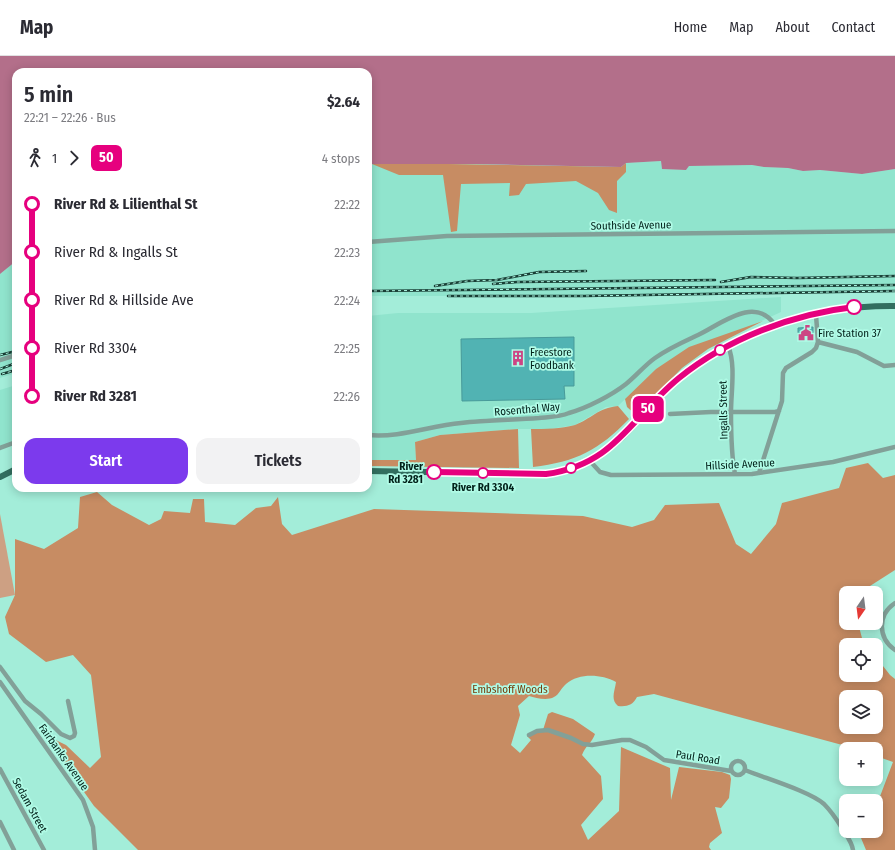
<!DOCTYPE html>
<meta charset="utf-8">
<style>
body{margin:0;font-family:"Fira Sans Condensed",sans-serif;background:#f2f2f3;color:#2b2b33;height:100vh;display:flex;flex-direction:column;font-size:15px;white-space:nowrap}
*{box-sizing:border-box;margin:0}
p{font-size:13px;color:#7c7c81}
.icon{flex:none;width:22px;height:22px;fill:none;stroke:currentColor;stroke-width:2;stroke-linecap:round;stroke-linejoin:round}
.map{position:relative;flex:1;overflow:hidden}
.panel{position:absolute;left:12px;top:12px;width:360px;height:424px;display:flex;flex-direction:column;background:#fff;border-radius:12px;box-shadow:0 2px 10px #0003}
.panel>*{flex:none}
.badge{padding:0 8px;border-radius:6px;font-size:14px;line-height:26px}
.needle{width:26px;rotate:194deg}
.controls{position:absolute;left:839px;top:530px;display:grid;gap:8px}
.controls a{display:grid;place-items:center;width:44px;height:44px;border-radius:8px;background:#fff;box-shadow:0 2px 10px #0003;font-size:20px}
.map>.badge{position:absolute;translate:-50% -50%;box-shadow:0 0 0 2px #fff}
.legs{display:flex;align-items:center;gap:6px;height:44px;padding:0 12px;font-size:13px}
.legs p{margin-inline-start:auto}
.head{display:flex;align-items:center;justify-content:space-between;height:68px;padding:0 12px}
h1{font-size:22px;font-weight:600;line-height:30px}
.action{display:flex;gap:8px;margin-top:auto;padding:8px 12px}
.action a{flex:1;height:46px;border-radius:12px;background:#7c3aed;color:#fff;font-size:16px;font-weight:600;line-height:46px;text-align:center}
.action a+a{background:#f2f2f3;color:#2b2b33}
ul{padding:0 12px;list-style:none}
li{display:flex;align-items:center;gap:14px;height:48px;font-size:15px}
li i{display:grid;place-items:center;width:6px;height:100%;margin:0 5px;background:currentColor}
li i::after{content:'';width:10px;height:10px;margin:-5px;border:3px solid;border-radius:50%;background:#fff}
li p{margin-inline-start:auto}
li:first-child i{background:linear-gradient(#0000 50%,currentColor 0)}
li:last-child i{background:linear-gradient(currentColor 50%,#0000 0)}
header{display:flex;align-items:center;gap:24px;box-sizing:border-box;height:56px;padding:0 20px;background:#fff;border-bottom:1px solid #e1e1e2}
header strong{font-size:19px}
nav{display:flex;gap:22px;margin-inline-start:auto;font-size:14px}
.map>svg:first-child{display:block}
</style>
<header>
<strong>Map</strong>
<nav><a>Home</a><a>Map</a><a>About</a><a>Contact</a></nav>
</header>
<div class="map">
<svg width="895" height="794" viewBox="0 0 895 794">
<rect width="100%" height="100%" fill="#a3edd9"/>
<path fill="#90e4cd" d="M661 105 662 113 686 114 689 110 752 109 764 111 788 112 803 115 820 114 862 118 895 113V235L584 240H368V108L387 107 621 111 626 107Z
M16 205V317L0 322V218Z
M781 241V256L656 313 618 350 606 351 575 369 550 373H518L440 379 415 386 416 404H368V260L398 257H531Z
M16 329V386L0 392V334Z"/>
<path fill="#cda083" d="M0 458 15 539 0 542Z"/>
<path fill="#c78c63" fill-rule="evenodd" d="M387 107 621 111 626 107V116L617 125V157L609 154 598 137 576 125 526 128 519 139 509 140 510 127 461 128 457 175 451 176 443 119H399L372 108Z
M763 265 708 293 682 312 636 359 627 351 625 343 656 313 689 291Z
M618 350 629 363C599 394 576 406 533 411L531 373C545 373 561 373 575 369 591 363 598 352 618 350Z
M518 373 519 412 368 410V404H416L415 386 440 379Z
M868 407 883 422 895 419V514L870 530 866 537H846V567H858L862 582 867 589H846V619H876V601L890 619 895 623V794H866L861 782 865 775H876V751L893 706 876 700V693H857L654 638 637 641C633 649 627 651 618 650 610 643 615 635 616 626 601 618 579 617 566 628 561 632 559 639 554 641 547 645 536 642 529 640L518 650 520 659 511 689 520 697 531 684 527 680 543 674 548 658 552 656 573 663 595 678C592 687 585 690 582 699L601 720 603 743 581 769 588 784 619 755 621 691 670 712 671 744 679 711 722 716 730 719 731 723 729 742 721 752 715 751 722 777 710 787 709 791 711 794H138L94 750 43 678 66 689 90 712 101 701 91 619 73 599 46 606 9 578 5 561 15 539V483L44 493 78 472 80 441 97 436 112 449 149 469 161 463 164 455 190 457 193 443H204L205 466 235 469 256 452 271 450 278 441 282 468 292 479 374 453 583 460 632 471 654 464 665 449 719 447 736 488 751 498 776 468 782 447 839 432 846 412ZM846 641H876V671H846Z"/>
<path fill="#b36f8a" d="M0 0H895V113L862 118 820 114 803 115 788 112 764 111 752 109 689 110 686 114 662 113 661 105 626 107 621 111 476 108H368V16H16V205L0 218Z"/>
<path fill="#51b3b3" stroke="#489a99" d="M813 271V279L798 280V272Z
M574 281V330H564L565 343 462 345 461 283Z"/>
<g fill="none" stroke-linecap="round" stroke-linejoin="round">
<path stroke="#82a098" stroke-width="4.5" d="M368 186 447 180 895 175
M818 286 857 296 884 310 895 309
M728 290C736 308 731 336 731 356 731 376 731 398 735 418
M0 304 16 299
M670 358 711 356H775L779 355
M368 379C400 382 429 370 461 367 487 364 513 364 539 362 549 361 560 361 569 357 587 352 612 339 626 328 636 320 645 309 655 302 669 292 683 286 698 279 721 268 755 239 775 269
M0 392 16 386
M590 405 600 416 611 419 752 418 833 406 895 391
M759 417 782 345 783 317 786 312 812 296 816 292 818 286 816 259
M895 547C877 559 878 582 895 594
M0 611 25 645 41 658 61 678 70 682 74 680 75 677 68 645
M0 626 83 744 93 771 95 794
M529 679 537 675 548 674 571 682 583 688 592 689 622 684H630L646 691 664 704 731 715
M731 712a7 7 0 1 1 14 0a7 7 0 1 1-14 0Z
M0 713 44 794
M745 714C764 722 809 735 824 748 831 755 837 764 842 772 846 779 852 786 853 794
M0 766 14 794"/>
<path stroke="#326e5f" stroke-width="6" d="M368 415 546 418C581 413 609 397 632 371 643 358 654 344 667 333 730 278 811 249 895 250
M0 421 16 413"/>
<defs>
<path id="rail" d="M721 226 751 221 797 222 895 220
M493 228 517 226 715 224
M435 230 467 225 497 224 539 216 586 215
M368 235 895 229
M448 240H584L895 235
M0 299 16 295
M0 313 16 307
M2 318 16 314"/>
</defs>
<use href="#rail" stroke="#193e35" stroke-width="2.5"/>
<use href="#rail" stroke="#b0fbe6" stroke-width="1" stroke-dasharray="3" stroke-linecap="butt"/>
</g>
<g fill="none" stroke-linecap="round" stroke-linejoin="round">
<defs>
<path id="line-1" d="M434 416 546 418C615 409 631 361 679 322 727 283 792 258 854 251"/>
</defs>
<use href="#line-1" stroke="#fff" stroke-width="9"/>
<use href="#line-1" stroke="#e6007e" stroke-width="6"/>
</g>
<defs>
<symbol id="civic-bare" viewBox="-9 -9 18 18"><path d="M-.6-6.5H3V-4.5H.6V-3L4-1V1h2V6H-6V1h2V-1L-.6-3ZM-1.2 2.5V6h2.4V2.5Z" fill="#cc4584" stroke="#b0fbe6" stroke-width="2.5" paint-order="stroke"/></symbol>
<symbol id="building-bare" viewBox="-9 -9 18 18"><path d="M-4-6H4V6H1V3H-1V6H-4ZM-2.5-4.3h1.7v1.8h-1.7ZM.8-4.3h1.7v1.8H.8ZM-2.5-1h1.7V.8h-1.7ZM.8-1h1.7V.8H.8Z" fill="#cc4584" stroke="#b0fbe6" stroke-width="2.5" paint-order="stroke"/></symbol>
</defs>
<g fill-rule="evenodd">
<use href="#civic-bare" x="795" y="266" width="22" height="22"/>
<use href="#building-bare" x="507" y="291" width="22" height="22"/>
</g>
<g fill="#fff" stroke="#e6007e" stroke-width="2">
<circle cx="854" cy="251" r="7"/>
<circle cx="720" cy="294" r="5"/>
<circle cx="571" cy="412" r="5"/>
<circle cx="434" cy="416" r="7"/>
<circle cx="483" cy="417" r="5"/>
</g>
<g text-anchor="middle" stroke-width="3.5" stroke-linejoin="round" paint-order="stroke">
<g font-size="11" fill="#02211a" stroke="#b0fbe6">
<text transform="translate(631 169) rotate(-1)" y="4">Southside Avenue</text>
<text transform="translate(527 353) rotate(-5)" y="4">Rosenthal Way</text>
<text transform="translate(723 354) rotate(-91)" y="4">Ingalls Street</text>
<text transform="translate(740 408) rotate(-3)" y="4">Hillside Avenue</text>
<text transform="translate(64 701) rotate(55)" y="4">Fairbanks Avenue</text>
<text transform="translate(698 701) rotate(9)" y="4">Paul Road</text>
<text transform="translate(30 749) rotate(61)" y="4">Sedam Street</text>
</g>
<g font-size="11" fill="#02211a" stroke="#b0fbe6" text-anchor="start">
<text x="818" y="281">Fire Station 37</text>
<text x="530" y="300">Freestore<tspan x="530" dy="13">Foodbank</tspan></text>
</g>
<g font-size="11" font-weight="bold" fill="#02211a" stroke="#b0fbe6" text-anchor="end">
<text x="423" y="414">River<tspan x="423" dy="13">Rd 3281</tspan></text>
<text x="483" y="435" text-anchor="middle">River Rd 3304</text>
</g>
<g font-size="11" fill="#753d0c" stroke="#b0fbe6">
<text x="510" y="637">Embshoff Woods</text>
</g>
</g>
</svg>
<div class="controls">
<a><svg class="needle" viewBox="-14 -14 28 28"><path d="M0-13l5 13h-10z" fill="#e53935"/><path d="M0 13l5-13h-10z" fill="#7c7c81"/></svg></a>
<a><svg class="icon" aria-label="locate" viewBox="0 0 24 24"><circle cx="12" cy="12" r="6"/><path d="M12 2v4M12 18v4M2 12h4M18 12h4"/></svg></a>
<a><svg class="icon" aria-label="layers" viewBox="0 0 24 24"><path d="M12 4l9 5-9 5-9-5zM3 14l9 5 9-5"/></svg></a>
<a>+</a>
<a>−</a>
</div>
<b class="badge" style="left:648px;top:353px;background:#e6007e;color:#fff">50</b>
<section class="panel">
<div class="head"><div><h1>5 min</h1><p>22:21 – 22:26 · Bus</p></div><b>$2.64</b></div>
<div class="legs"><svg class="icon" aria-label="walk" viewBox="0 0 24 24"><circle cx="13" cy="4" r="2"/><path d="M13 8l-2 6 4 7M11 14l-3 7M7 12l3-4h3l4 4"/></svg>1<svg class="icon" aria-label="forward" viewBox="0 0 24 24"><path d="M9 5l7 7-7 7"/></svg><b class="badge" style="background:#e6007e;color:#fff">50</b><p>4 stops</p></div>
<ul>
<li><i style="color:#e6007e"></i><b>River Rd &amp; Lilienthal St</b><p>22:22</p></li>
<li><i style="color:#e6007e"></i><span>River Rd &amp; Ingalls St</span><p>22:23</p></li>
<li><i style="color:#e6007e"></i><span>River Rd &amp; Hillside Ave</span><p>22:24</p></li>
<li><i style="color:#e6007e"></i><span>River Rd 3304</span><p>22:25</p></li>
<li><i style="color:#e6007e"></i><b>River Rd 3281</b><p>22:26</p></li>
</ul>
<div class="action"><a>Start</a><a>Tickets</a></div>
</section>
</div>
